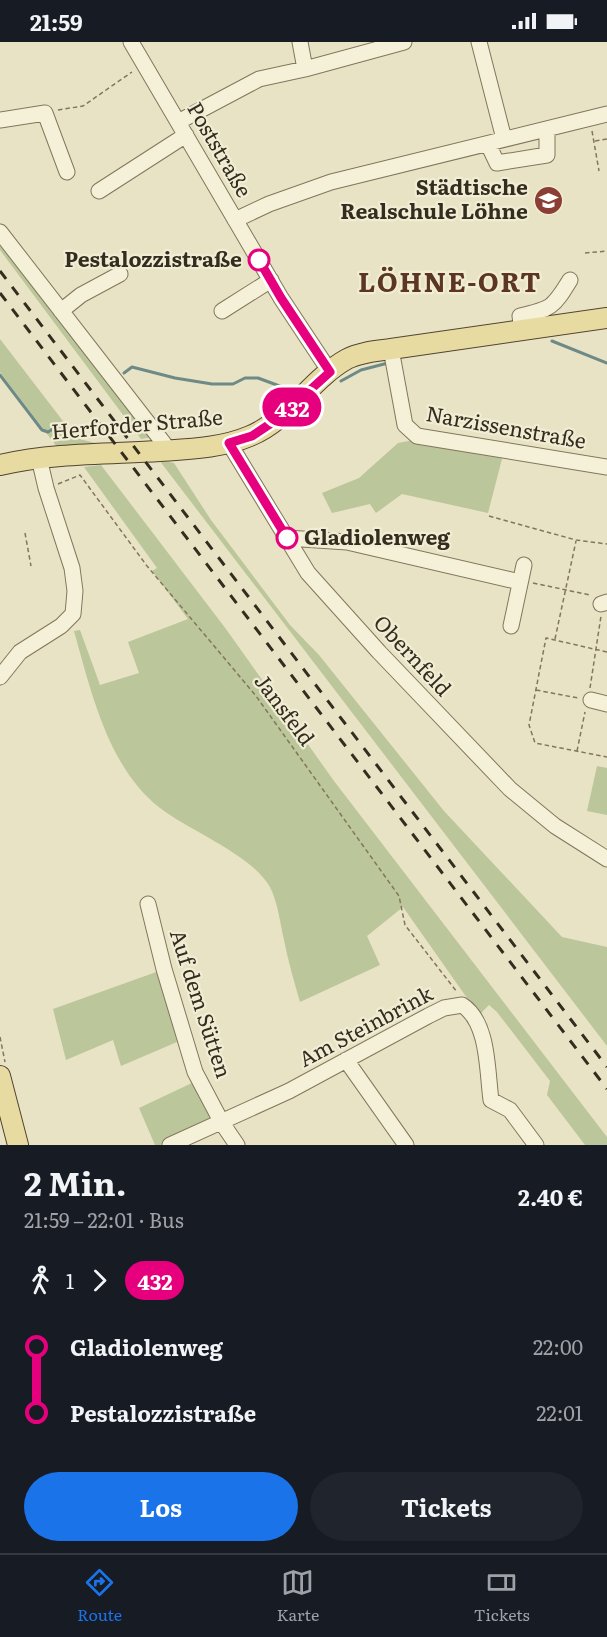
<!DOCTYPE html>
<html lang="de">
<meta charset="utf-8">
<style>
body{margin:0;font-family:Literata,serif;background:#20242c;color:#f1f3f6;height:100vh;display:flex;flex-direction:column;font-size:22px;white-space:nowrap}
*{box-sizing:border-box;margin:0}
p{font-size:20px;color:#9ea1a6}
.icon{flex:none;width:33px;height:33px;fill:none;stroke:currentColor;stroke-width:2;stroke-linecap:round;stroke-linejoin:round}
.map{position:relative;height:1103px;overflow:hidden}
.drawer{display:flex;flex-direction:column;background:#171b24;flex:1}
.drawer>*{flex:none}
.badge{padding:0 12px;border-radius:20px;font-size:21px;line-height:39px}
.map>.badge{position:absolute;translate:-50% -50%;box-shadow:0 0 0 3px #fff}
.legs{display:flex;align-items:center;gap:9px;height:66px;padding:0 24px;font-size:20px}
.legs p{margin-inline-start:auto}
.headline{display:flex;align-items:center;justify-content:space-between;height:102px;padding:0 24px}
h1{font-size:33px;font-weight:700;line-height:45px}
.primary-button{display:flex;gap:12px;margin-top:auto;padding:12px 24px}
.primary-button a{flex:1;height:69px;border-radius:36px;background:#1a73e8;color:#fff;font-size:24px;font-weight:700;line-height:69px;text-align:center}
.primary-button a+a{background:#20242c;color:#f1f3f6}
ul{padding:0 24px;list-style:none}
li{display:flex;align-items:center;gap:21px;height:66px;font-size:22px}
li i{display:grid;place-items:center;width:9px;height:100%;margin:0 8px;background:currentColor}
li i::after{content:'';width:15px;height:15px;margin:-8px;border:4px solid;border-radius:50%;background:#171b24}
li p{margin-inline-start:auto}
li:first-child i{background:linear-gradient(#0000 50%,currentColor 0)}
li:last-child i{background:linear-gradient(currentColor 50%,#0000 0)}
.status{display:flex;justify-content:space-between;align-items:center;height:42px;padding:0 30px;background:#171b24;direction:ltr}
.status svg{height:16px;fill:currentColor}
.menu{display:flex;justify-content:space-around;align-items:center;height:84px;border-top:2px solid #363941;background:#171b24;font-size:16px;color:#9ea1a6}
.menu a{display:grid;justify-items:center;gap:3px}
.menu .current{color:#1a73e8}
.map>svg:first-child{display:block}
</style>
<div class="status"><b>21:59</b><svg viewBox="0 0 49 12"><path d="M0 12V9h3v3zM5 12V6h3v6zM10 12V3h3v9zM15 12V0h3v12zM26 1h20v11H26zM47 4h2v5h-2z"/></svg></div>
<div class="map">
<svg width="607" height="1103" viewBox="0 0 607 1103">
<rect width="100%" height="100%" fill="#e9e3c5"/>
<path fill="#bbc69a" d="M0 196 153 395 141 397 0 208Z
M0 297 76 396 99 402 57 405 0 330Z
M414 398 503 413 488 471 402 452 376 471 370 462 332 471 322 451 359 436 398 401Z
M159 418 174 421 211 478 290 583 319 613 444 769 562 895 607 905V1004Z
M101 423 226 587 334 739 607 1095V1103H585L547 1053 550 1039 497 970 489 963 479 973 403 865 367 894 380 923 300 960C294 939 288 919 284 898 280 881 278 861 270 845 252 813 190 789 160 766 108 726 91 649 74 589L80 588 100 643 139 631 128 600 188 577 152 529 157 526 84 425Z
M597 724 607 726V773L587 769Z
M159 929 177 1000 121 1024 113 998 66 1018 53 967Z
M194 1040 214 1079 160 1103H155L139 1066Z"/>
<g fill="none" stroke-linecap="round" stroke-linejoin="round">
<path stroke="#6e8a87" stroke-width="3" d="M552 299 607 321
M124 331 132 325 175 336 212 342H233L245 336H258L293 349
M0 333 42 388 48 390 53 387
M341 339 361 328 388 321"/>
<defs>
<path id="minor" d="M131 0 281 256 330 330
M300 0 305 27
M479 0 504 97
M0 78 45 71 67 130
M178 80 259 37 305 27 404 0
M488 102 497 121 547 113V88
M99 149 186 93
M235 178 269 162 331 140 607 72
M0 190 169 408
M61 269 81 253 120 232
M222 269 271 238
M522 289 520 274C551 267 553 266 570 238
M391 307 405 383 417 394 607 425
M229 401 308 531 379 610 510 747 555 784 607 817
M287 496 347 500 520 540
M601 562 607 560
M511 584 524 523
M0 635 20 610 61 584 73 572 75 549 72 526 46 446 39 416
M591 658 607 662
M148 862 164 927 195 1030 222 1081 237 1103
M346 1018 406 1103
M170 1103 289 1049 428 974 444 966 462 963C489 980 487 1030 491 1058L510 1068 536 1103"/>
<path id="major" d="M0 423C52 411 107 412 160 409 189 407 222 406 250 394 289 378 311 337 347 317 360 310 377 309 391 307L607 276
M0 1034 18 1103"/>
</defs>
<use href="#minor" stroke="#82765d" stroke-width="17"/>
<use href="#major" stroke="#514431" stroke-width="22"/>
<path stroke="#82765d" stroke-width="1.5" stroke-dasharray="4.5 3" stroke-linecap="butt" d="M58 68 83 64 132 30
M592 89 599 129
M595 99 607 97
M585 211 607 209
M58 442 80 433 147 524 256 654 399 854 405 883 457 950
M489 474 576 498 607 502
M25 491 31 524
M533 541 590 553
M555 597 576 499
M607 610 546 596 529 683 535 701 607 715
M590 646 601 574
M536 648 578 656
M577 709 585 670
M0 995 5 1020"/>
<use href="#minor" stroke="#f5f0d8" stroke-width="15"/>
<use href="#major" stroke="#e8dba1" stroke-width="20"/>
<path stroke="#342c1f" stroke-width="3" stroke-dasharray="10 10" stroke-linecap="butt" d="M0 229 607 1025
M0 251 607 1047"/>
</g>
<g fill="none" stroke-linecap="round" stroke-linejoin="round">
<defs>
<path id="line-1" d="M259 218 281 256 330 330 279 376 252 394 229 401 287 496"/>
</defs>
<use href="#line-1" stroke="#fff" stroke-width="14"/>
<use href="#line-1" stroke="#e6007e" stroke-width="9"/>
</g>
<defs>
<symbol id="school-disc" viewBox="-11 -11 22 22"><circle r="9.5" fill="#8b3e34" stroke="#f1edd4"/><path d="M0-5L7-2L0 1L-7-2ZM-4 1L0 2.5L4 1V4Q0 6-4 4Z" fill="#fff"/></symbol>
</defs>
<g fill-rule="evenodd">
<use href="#school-disc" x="532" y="142" width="33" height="33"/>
</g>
<g fill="#fff" stroke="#e6007e" stroke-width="3">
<circle cx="259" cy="218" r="10"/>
<circle cx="287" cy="496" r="10"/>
</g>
<g text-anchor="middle" stroke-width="4.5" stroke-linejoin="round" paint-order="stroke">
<g font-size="21" fill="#342c1f" stroke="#f1edd4">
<text transform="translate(219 108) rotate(60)" y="7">Poststraße</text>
<text transform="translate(137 383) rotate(-5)" y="7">Herforder Straße</text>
<text transform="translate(506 386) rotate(10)" y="7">Narzissenstraße</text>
<text transform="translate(412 614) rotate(47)" y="7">Obernfeld</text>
<text transform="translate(284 668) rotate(53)" y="7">Jansfeld</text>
<text transform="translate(200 962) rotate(72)" y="7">Auf dem Sütten</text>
<text transform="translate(366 985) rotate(-28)" y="7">Am Steinbrink</text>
</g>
<g font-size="21" font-weight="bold" fill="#342c1f" stroke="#f1edd4" text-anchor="end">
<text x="528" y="153">Städtische<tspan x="528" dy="24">Realschule Löhne</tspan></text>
</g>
<g font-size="21" font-weight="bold" fill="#342c1f" stroke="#f1edd4" text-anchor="end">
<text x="242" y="225">Pestalozzistraße</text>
<text x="304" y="503" text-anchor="start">Gladiolenweg</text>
</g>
<g font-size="27" font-weight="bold" letter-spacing="1.5" fill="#5c3623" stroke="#f1edd4">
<text x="450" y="250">LÖHNE-ORT</text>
</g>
</g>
</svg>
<b class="badge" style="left:292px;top:365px;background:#e6007e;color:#fff">432</b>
</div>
<section class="drawer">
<div class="headline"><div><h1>2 Min.</h1><p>21:59 – 22:01 · Bus</p></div><b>2.40 €</b></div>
<div class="legs"><svg class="icon" aria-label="walk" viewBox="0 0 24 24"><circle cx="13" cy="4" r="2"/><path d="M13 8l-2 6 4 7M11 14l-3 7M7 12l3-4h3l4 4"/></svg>1<svg class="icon" aria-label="forward" viewBox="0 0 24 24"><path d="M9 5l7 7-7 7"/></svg><b class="badge" style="background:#e6007e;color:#fff">432</b></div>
<ul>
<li><i style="color:#e6007e"></i><b>Gladiolenweg</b><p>22:00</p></li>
<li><i style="color:#e6007e"></i><b>Pestalozzistraße</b><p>22:01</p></li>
</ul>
<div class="primary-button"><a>Los</a><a>Tickets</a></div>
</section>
<nav class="menu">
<a class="current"><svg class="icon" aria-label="directions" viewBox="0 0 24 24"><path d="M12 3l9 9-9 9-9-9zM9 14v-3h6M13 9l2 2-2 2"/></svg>Route</a>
<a><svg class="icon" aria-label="map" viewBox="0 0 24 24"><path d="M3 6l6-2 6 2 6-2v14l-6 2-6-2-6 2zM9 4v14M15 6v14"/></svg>Karte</a>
<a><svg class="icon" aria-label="tickets" viewBox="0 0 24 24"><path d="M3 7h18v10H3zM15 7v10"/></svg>Tickets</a>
</nav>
